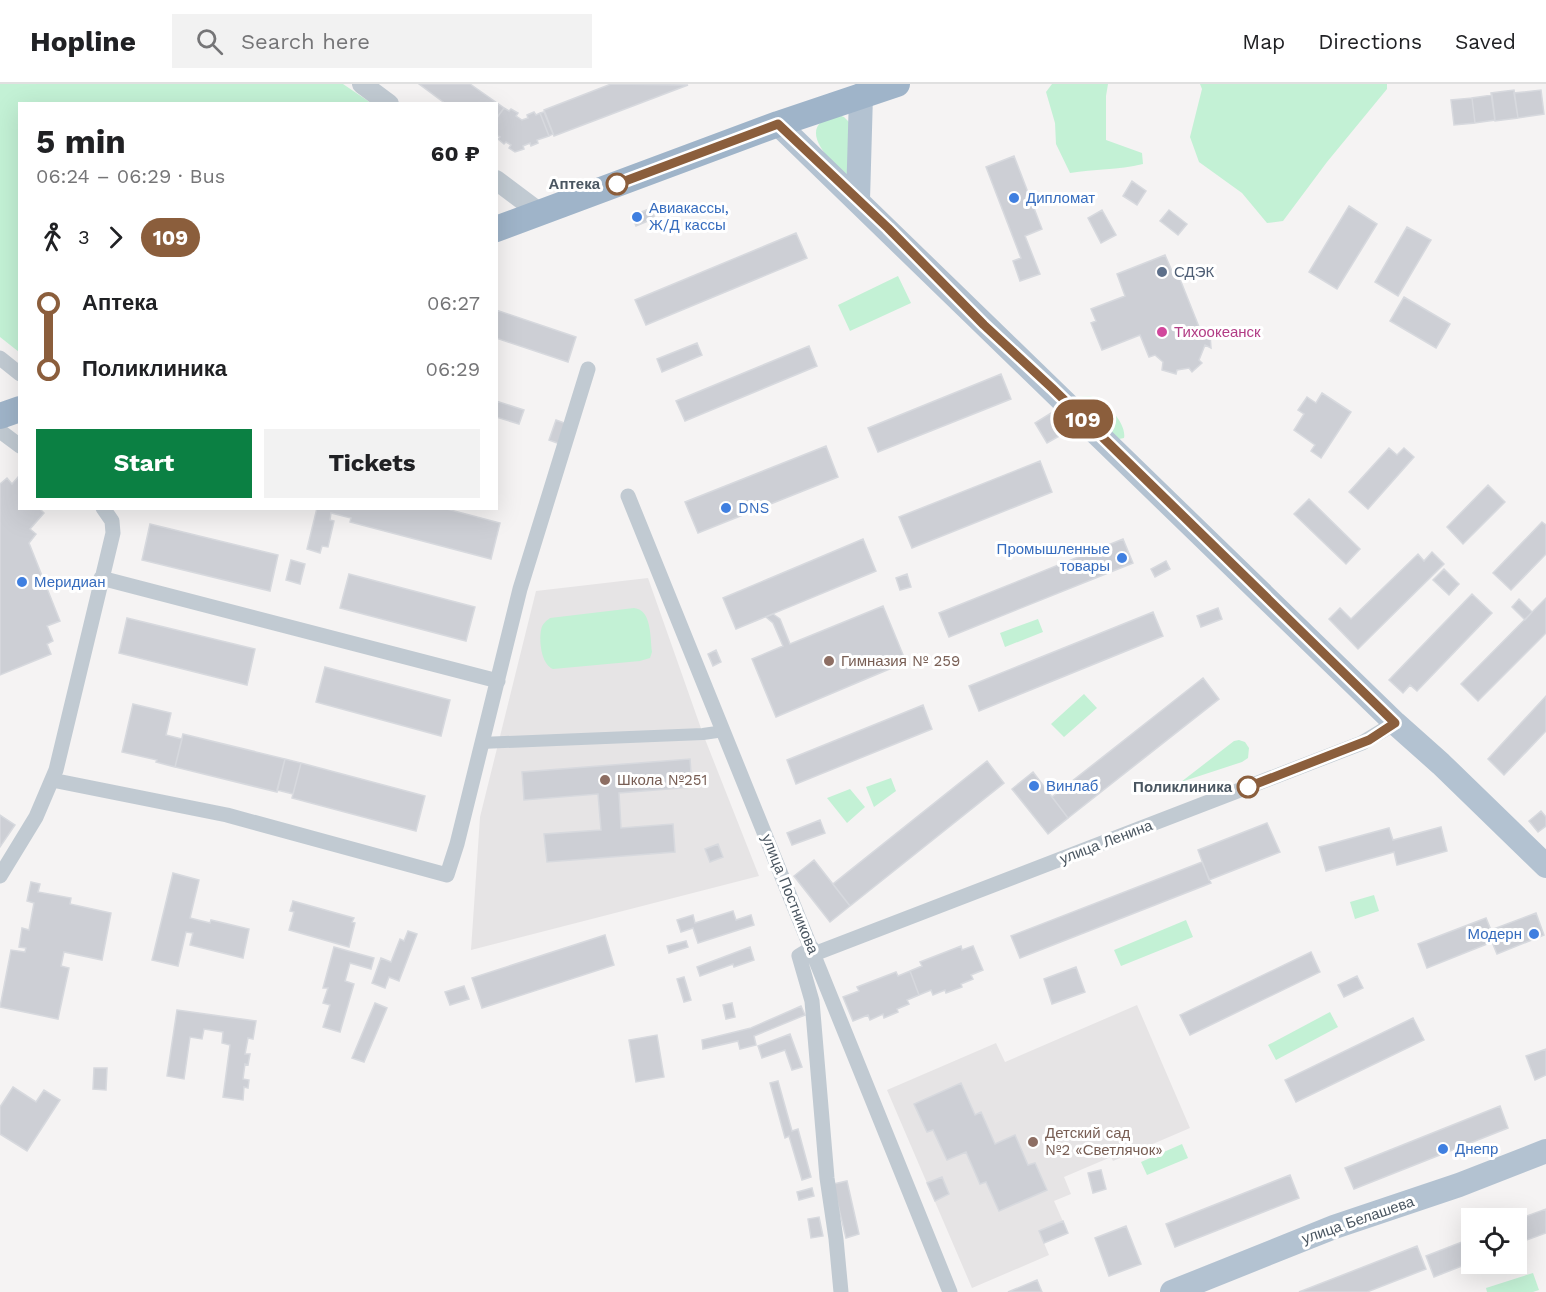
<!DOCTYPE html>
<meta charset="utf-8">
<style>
body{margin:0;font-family:"Work Sans",sans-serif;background:#f2f2f2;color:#202124;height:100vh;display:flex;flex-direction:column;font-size:22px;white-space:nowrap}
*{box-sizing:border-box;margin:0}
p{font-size:20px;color:#757577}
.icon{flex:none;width:33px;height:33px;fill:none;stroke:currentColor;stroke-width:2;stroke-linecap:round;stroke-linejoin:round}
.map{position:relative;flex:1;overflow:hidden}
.panel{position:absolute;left:18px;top:18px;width:480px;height:408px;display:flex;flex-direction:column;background:#fff;border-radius:0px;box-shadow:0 6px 24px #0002}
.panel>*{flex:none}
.badge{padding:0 12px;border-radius:20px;font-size:21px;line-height:39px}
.controls{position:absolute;left:1461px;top:1124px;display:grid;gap:12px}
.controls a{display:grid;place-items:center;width:66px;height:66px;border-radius:0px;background:#fff;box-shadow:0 6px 24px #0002;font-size:30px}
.map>.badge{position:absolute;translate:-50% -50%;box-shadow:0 0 0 3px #fff}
.legs{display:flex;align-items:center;gap:9px;height:66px;padding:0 18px;font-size:20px}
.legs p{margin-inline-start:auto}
.head{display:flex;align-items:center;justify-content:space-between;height:102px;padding:0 18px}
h1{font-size:33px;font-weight:700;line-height:45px}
.button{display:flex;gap:12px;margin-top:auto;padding:12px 18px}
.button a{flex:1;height:69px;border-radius:0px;background:#0b8043;color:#fff;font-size:24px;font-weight:700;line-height:69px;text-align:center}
.button a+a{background:#f2f2f2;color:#202124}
ul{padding:0 18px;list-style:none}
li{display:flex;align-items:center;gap:21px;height:66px;font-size:22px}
li i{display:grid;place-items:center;width:9px;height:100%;margin:0 8px;background:currentColor}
li i::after{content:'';width:15px;height:15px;margin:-8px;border:4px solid;border-radius:50%;background:#fff}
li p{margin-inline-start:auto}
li:first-child i{background:linear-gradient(#0000 50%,currentColor 0)}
li:last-child i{background:linear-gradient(currentColor 50%,#0000 0)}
header{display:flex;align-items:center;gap:36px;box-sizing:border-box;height:84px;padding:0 30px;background:#fff;border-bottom:2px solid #e0e0e0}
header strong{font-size:28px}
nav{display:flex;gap:33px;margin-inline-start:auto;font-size:21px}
.search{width:420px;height:54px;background:#f2f2f2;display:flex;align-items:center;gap:15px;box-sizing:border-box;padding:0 21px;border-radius:0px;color:#757577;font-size:22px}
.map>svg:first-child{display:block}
</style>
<header>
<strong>Hopline</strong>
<div class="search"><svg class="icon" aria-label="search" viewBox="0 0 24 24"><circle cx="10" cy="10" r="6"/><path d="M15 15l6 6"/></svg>Search here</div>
<nav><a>Map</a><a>Directions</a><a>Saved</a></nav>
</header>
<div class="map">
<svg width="1546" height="1208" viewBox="0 0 1546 1208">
<rect width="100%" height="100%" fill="#f5f3f3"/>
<path fill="#e6e4e5" d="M648 494 703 650 759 792 471 866 480 733 536 507Z
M1137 921 1190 1044 1113 1077 1111 1073 1064 1093 1071 1110 1054 1117 1068 1149 1044 1159 1049 1171 972 1204 887 1006 996 959 1005 978Z"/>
<path fill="#c3f1d5" d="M0 0H343L371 19 20 20 19 268 0 253Z
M1052 0H1108L1106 12V56L1142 69 1143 80C1118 86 1094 85 1070 89L1056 60 1055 39 1046 8Z
M1200 0H1387V5L1327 78 1283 137 1267 139 1242 109 1199 78 1190 53 1202 5Z
M839 31 844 33 849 38V95C838 84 803 54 821 38 825 34 833 33 839 31Z
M898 192 911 219 850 247 838 221Z
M1078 313C1083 313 1088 312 1093 313 1106 317 1127 340 1124 354L1119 355 1077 317Z
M634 524C652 526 650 553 652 568L650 574 640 577 553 585C541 580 539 557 541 546 542 540 546 537 550 534Z
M1038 535 1043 548 1005 563 1000 549Z
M1084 610 1097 624 1064 653 1051 640Z
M1239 656 1245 658 1249 664 1248 674 1242 678 1181 698 1234 657Z
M891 694 896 707 874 723 866 703Z
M850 705 865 723 847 739 827 714Z
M1374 811 1379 827 1355 835 1350 818Z
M1186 836 1193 853 1121 882 1114 866Z
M1330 928 1338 943 1276 976 1268 961Z
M1182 1060 1188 1074 1147 1091 1141 1078Z
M1533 1189 1539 1206 1533 1208H1487L1486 1204Z"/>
<path fill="#cdcfd5" stroke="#d7d9de" stroke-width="1.5" d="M419 0H470L504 24 496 35V20H446Z
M611 0 688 1 554 52 544 26Z
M1514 6 1518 34 1495 37 1491 9Z
M1541 6 1544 30 1518 34 1514 9Z
M1492 11 1495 36 1475 39 1472 14Z
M1472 14 1475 39 1454 41 1451 16Z
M504 24 509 27 511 25 518 29 516 32 522 36 528 34 527 31 534 28 536 31 540 29 549 52 537 56 538 59 531 62 530 59 523 62 524 65 515 68 509 64 511 61 506 58 504 60 498 55 500 53 496 51V35Z
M544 28 553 50 549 52 540 29Z
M1014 72 1042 145 1025 152 1040 190 1020 197 1013 177 1021 174 986 83Z
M1132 97 1146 107 1137 121 1123 112Z
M1349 122 1377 140 1337 205 1309 188Z
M651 124 655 134 636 142 632 132Z
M1102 126 1116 151 1101 159 1088 134Z
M1169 126 1187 140 1178 151 1160 137Z
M1407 143 1431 156 1398 212 1375 198Z
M796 149 807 174 646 241 635 216Z
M1165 171 1172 187 1176 185 1203 253 1210 250 1211 264 1205 261 1199 276 1202 279 1192 288 1189 284 1177 286 1176 290 1162 286 1163 278 1155 271 1149 273 1140 251 1102 266 1091 239 1096 237 1091 225 1125 212 1117 190Z
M1404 213 1450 240 1436 264 1390 237Z
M496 226 576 253 568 278 496 254Z
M697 259 702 271 662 288 657 275Z
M809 262 817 282 685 337 676 317Z
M1001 290 1011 315 878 368 868 344Z
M1322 309 1351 328 1321 374 1311 367 1315 361 1294 346 1304 330 1298 326 1307 313 1316 319Z
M496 317 524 326 519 340 496 333Z
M1051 329 1063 350 1047 359 1035 339Z
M556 336 567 340 560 360 549 356Z
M826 362 838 393 698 449 685 418Z
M1389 364 1397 371 1404 364 1414 373 1368 425 1349 408Z
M1040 377 1052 408 912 464 899 433Z
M19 392 20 424H39L44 429 30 445 36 450 29 459 60 537 47 542 53 557 47 560 51 570 0 591V400L7 394 12 400Z
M1488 401 1505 418 1463 460 1447 443Z
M1309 415 1360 465 1346 480 1294 430Z
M317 424H443L500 439 491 475 350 438 351 434 331 429 330 436 334 437 328 463 322 462 320 469 307 465Z
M1542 438 1546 441V470L1511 506 1493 489Z
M150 440 278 471 270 507 142 476Z
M863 455 876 487 736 545 723 514Z
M1123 455 1133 479 949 553 939 529Z
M1432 468 1444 480 1358 565 1329 535 1340 524 1351 535 1418 470 1424 477Z
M291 476 305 480 300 500 286 496Z
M1166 477 1170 485 1155 493 1151 485Z
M1444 485 1459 500 1449 511 1433 496Z
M349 490 475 523 466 557 340 524Z
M907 490 911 503 900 506 896 494Z
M1472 510 1492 529 1417 607 1410 601 1403 609 1389 596Z
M1546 514V549L1478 617 1461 600Z
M1519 515 1532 528 1525 536 1512 523Z
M883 522 906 578 776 633 752 575 783 562 773 539 766 533 773 530 780 535 790 560Z
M1218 524 1222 535 1201 543 1197 532Z
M1153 528 1163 552 979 627 969 602Z
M127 534 255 565 247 601 119 569Z
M716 566 721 578 713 582 708 570Z
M325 583 450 616 441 652 316 618Z
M1203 594 1219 615 1068 734 1052 713Z
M1546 612V647L1504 691 1488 675Z
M133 620 171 629 166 651 182 655 175 683 156 678 157 676 122 668Z
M923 621 932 645 796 700 787 676Z
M183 650 285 675 277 708 175 683Z
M285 675 301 679 293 710 277 706Z
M690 675 692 703 619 709 621 744 673 740 675 768 547 778 544 750 601 746 598 710 524 716 522 688Z
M987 677 1004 699 850 822 833 800Z
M301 679 425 712 416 747 292 714Z
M1033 688 1068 734 1048 750 1012 705Z
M1541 727 1546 733V742L1538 748 1529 737Z
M0 731 15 741 0 763Z
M820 736 825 749 792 761 787 749Z
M1267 739 1280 768 1209 796 1198 766Z
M1441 743 1447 767 1397 781 1394 768 1326 787 1319 763 1389 744 1393 756Z
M718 760 723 773 710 778 705 765Z
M814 776 850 822 830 838 794 792Z
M1202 778 1211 799 1020 874 1011 852Z
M173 789 199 796 190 834 210 839 211 836 249 845 243 874 190 861 193 849 186 848 178 882 152 876Z
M31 798 40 800 38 808 71 814 70 820 111 829 102 876 64 868 61 882 69 884 58 935 0 923 11 866 25 868 26 864 19 863 22 844 29 846 34 819 27 817Z
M293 817 354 834 352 838 355 839 349 863 289 846 294 828 290 827Z
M733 827 736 836 751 831 754 841 698 859 693 844 681 848 677 836 693 831 695 839Z
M1536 829 1544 851 1497 870 1492 858 1427 884 1418 860 1486 834 1491 846Z
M408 847 417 850 399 897 389 893 385 904 372 899 381 874 391 878 400 855 404 857Z
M605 851 614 881 482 924 472 894Z
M686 857 688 863 669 869 667 862Z
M961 862 962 866 973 862 983 886 971 891 973 895 961 900 962 903 946 909 945 906 933 911 931 906 919 911 910 887 922 882 920 878Z
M334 863 374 874 371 885 350 879 345 897 354 900 340 948 323 943 330 921 323 919 328 904H323Z
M750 863 754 876 734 883 733 880 700 892 697 883Z
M1311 868 1320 888 1190 951 1180 931Z
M1076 883 1085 908 1052 920 1044 895Z
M910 887 919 911 907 916 909 920 897 925 898 928 884 934 883 930 870 936 868 931 853 937 843 913 859 907 857 903 896 888 898 892Z
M1357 892 1363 904 1344 913 1338 901Z
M684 893 691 916 684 918 677 895Z
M464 902 469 915 450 921 445 908Z
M375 919 387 924 364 978 352 974Z
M732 919 735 933 726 935 723 921Z
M801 922 805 931 754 952 756 961 740 965 738 957 703 965 702 956 751 944Z
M177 926 256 937 253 955 248 954 245 970H250L248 981 245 980 243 995 249 996 248 1004 244 1003 243 1016 223 1013 230 961 222 959 223 948 204 945 202 955 190 953 184 995 167 992Z
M1413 934 1424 956 1296 1018 1285 996Z
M790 950 802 983 792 986 785 966 762 974 758 962Z
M657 951 664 993 636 998 629 956Z
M1546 965V991L1535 996 1526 972Z
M94 984H107L106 1006 93 1005Z
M778 997 792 1047 798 1045 811 1093 802 1096 789 1052 785 1054 770 999Z
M961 999 975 1031 981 1028 995 1060 1015 1051 1028 1081 1035 1079 1047 1106 999 1127 986 1098 980 1100 966 1068 947 1076 933 1046 927 1048 914 1020Z
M13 1003 36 1018 44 1006 60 1016 27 1067 0 1050V1023Z
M1500 1022 1508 1044 1354 1105 1345 1084Z
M1101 1086 1106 1105 1093 1109 1088 1089Z
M1290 1091 1299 1114 1175 1163 1166 1140Z
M942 1093 949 1110 935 1117 927 1099Z
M847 1097 859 1150 846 1154 833 1100Z
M812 1104 814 1112 799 1116 797 1108Z
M1546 1125V1149L1516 1160V1136Z
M819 1133 823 1152 811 1154 808 1135Z
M1063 1137 1068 1149 1044 1159 1039 1147Z
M1126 1142 1141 1180 1109 1192 1095 1154Z
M1472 1154V1178L1434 1193 1426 1172Z
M1417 1162 1426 1185 1367 1208H1299Z
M1037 1196 1042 1208H1008Z"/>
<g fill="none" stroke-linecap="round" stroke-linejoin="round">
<path stroke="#c1cad2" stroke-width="12" d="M481 659 703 650 724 647"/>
<path stroke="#c1cad2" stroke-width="15" d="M0 274 20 290
M0 347 20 362
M628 412 950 1208
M101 494 498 597
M52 696 227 731 447 791 457 760 520 505 588 285
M0 792 36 733 56 686 113 449 112 437 103 424
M812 864 799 872 812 917 827 1094 836 1155 841 1208
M814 870 1362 659 1395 639"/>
<path stroke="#c1cad2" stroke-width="20" d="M362 0 389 20
M496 96 540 129"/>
<path stroke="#b3c2d1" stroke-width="24" d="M778 40 1395 639 1441 680 1546 782
M858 116 861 11
M1172 1208 1334 1143 1459 1101 1546 1067"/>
<path stroke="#9fb4c9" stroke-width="26" d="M496 145 778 40 897 0
M0 332 20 325"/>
</g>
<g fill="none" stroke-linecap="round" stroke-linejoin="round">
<defs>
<path id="line-1" d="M617 100 778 40 888 144 984 241 1052 304 1395 639 1369 656 1248 703"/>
</defs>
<use href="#line-1" stroke="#fff" stroke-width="14"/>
<use href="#line-1" stroke="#8b5e3c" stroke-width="9"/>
</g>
<g fill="#fff" stroke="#8b5e3c" stroke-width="3">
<circle cx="617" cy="100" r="10"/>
<circle cx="1248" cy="703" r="10"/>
</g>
<g fill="#3f7fe0" stroke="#fff" stroke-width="2">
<circle cx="1014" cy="114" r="6"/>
<circle cx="637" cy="133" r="6"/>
<circle cx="726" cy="424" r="6"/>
<circle cx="1122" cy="474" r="6"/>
<circle cx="22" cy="498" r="6"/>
<circle cx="1034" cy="702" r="6"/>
<circle cx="1534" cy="850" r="6"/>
<circle cx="1443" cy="1065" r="6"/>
</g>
<circle fill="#5c6f8a" stroke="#fff" stroke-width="2" cx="1162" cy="188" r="6"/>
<circle fill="#d1479c" stroke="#fff" stroke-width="2" cx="1162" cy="248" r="6"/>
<g fill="#8d6e63" stroke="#fff" stroke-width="2">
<circle cx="829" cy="577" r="6"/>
<circle cx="605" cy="696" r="6"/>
<circle cx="1033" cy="1058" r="6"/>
</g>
<g text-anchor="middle" stroke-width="6" stroke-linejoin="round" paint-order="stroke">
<g font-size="15" font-weight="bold" fill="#4a5661" stroke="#fff" text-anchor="end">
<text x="600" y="105">Аптека</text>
<text x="1232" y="708">Поликлиника</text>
</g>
<g font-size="15" fill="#366cbe" stroke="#fff" text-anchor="start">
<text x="1026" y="119">Дипломат</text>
<text x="649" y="129">Авиакассы,<tspan x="649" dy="17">Ж/Д кассы</tspan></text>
<text x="738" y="429">DNS</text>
<text x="1110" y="470" text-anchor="end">Промышленные<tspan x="1110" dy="17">товары</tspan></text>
<text x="34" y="503">Меридиан</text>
<text x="1046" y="707">Винлаб</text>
<text x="1522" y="855" text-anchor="end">Модерн</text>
<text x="1455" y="1070">Днепр</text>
</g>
<g font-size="15" fill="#4e5e75" stroke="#fff" text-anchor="start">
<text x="1174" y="193">СДЭК</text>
</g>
<g font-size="15" fill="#b23c85" stroke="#fff" text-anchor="start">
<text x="1174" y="253">Тихоокеанск</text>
</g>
<g font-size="15" fill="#785e54" stroke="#fff" text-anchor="start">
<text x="841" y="582">Гимназия № 259</text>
<text x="617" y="701">Школа №251</text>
<text x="1045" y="1054">Детский сад<tspan x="1045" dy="17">№2 «Светлячок»</tspan></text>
</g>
<g font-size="15" fill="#4a5661" stroke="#fff">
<text transform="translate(1106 758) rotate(-21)" y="5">улица Ленина</text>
<text transform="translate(790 810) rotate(68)" y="5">улица Постникова</text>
<text transform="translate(1358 1136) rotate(-19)" y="5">улица Белашева</text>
</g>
</g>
</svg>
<div class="controls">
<a><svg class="icon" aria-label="locate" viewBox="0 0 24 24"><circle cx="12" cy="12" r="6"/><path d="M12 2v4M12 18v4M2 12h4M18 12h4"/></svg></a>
</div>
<b class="badge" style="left:1083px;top:335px;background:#8b5e3c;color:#fff">109</b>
<section class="panel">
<div class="head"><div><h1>5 min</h1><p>06:24 – 06:29 · Bus</p></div><b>60 ₽</b></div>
<div class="legs"><svg class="icon" aria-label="walk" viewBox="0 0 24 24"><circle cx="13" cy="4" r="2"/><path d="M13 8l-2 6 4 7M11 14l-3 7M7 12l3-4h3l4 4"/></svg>3<svg class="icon" aria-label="forward" viewBox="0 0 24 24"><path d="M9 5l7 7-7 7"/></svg><b class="badge" style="background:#8b5e3c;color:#fff">109</b></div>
<ul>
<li><i style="color:#8b5e3c"></i><b>Аптека</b><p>06:27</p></li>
<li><i style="color:#8b5e3c"></i><b>Поликлиника</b><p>06:29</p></li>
</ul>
<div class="button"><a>Start</a><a>Tickets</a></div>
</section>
</div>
